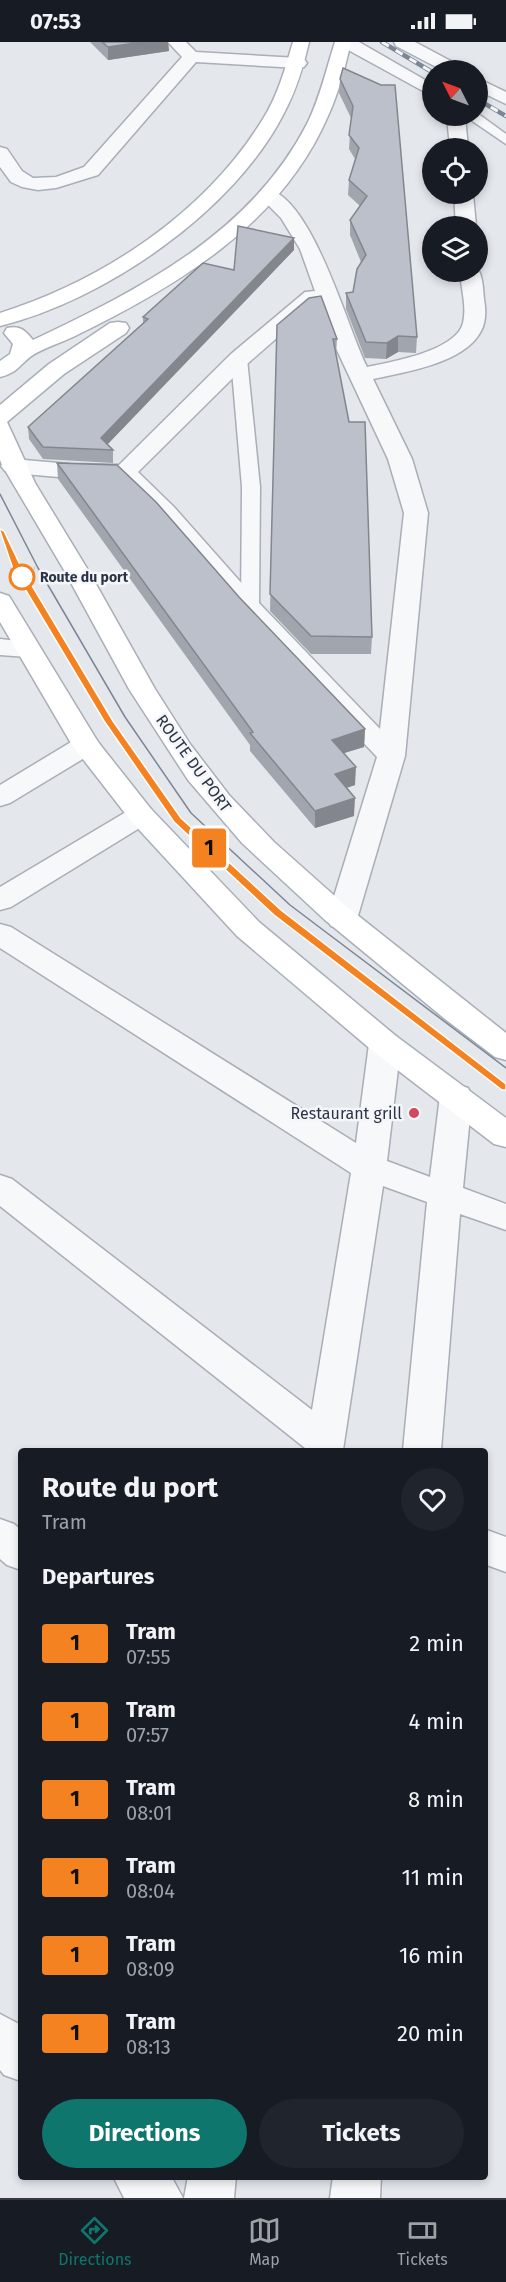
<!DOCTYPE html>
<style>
body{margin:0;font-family:"Fira Sans",sans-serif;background:#20242c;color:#f1f3f6;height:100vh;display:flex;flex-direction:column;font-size:22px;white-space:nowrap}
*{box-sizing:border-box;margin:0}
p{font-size:20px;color:#9ea1a6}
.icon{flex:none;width:33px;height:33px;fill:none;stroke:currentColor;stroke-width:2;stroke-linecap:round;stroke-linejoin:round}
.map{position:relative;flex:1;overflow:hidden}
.drawer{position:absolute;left:18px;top:1406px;width:470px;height:732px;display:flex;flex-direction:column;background:#171b24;border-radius:6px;box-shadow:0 3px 9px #0003}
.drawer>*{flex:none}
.badge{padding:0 12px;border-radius:4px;font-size:21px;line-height:39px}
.needle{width:39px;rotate:312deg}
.controls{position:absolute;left:422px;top:18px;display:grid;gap:12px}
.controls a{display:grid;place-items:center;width:66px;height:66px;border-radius:50%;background:#171b24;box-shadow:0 3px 9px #0003;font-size:30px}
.map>.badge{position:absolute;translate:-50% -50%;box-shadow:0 0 0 3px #fff}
h2{padding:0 24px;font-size:22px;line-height:54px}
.round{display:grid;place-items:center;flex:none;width:63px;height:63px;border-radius:32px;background:#20242c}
.headline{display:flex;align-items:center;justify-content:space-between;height:102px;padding:0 24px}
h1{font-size:28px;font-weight:700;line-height:45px}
.primary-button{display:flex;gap:12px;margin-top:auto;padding:12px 24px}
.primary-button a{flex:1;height:69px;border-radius:36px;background:#0f766e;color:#fff;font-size:24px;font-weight:700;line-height:69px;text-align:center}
.primary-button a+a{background:#20242c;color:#f1f3f6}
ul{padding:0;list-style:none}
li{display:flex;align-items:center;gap:18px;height:78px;padding:0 24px}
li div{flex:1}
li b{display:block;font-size:22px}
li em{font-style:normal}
li .badge{min-width:66px;font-weight:700;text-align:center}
.status{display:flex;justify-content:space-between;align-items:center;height:42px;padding:0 30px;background:#171b24;direction:ltr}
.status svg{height:16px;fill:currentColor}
.tabs{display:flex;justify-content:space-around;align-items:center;height:84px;border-top:2px solid #363941;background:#171b24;font-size:16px;color:#9ea1a6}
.tabs a{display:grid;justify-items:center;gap:3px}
.tabs .current{color:#0f766e}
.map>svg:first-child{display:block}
</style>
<div class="status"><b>07:53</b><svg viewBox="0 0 49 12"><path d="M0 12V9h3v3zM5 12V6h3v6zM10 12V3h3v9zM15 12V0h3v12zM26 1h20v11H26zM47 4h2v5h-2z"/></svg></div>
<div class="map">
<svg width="506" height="2156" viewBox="0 0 506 2156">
<rect width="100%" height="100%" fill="#e4e7ec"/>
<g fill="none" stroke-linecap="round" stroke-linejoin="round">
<defs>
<path id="service" d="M477 71 506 92V102L465 74H477Z
M239 312 247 317 260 445 259 566 257 570H243L241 566 242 445 231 317Z"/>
<path id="minor" d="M168 0H186L196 10 298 16 304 17 307 21 304 25 298 26 196 20 98 133 56 146 38 148 22 145 11 140 0 125V105L7 107 22 129 33 136 56 135 84 125 182 15Z
M339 0H359L432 42V54L341 4Z
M394 0H415L460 24 463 28H442L396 4Z
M477 36 506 50V62L477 48Z
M447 74H465L468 106H450Z
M268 147C313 158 347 285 367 325 391 320 456 309 463 281 467 264 461 246 460 230H477V226C483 234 483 247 484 257 486 268 486 280 481 289 465 321 405 330 373 337L412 417 428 471 405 714 357 877 353 884 342 887 331 884 327 877 377 715 241 571 158 475 119 437 70 436 13 431 5 429 1 424 5 419 13 417 70 422 119 423 231 312 305 250 315 249 300 207 281 176 258 153 261 149ZM319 259 335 304 388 417 404 471 380 687 259 561 174 465 138 430 247 322Z
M454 152H473L476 184H456Z
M0 597 36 601 40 607 36 613 27 615 0 613Z
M86 695 96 697 100 703 96 709 10 761 0 764V743L76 697Z
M141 764 151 767 155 773 151 779 11 865 0 868V845L131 767Z
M0 882 11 885 356 1101 369 1002 374 994 385 991 396 994 401 1002 387 1119 430 1135 440 1054 444 1046 456 1042 468 1046 472 1054 463 1146 506 1162V1188L460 1172 441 1408H403L427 1160 383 1144 343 1408H305V1406L0 1164V1133L12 1137 312 1368 351 1131 0 906Z
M0 1477 14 1482 21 1488V1528L7 1523 0 1517Z
M484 1487 506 1495V1530L484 1522Z
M0 1972 21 1983V2039L4 2033 0 2028Z
M113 2134H171L183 2156H124Z
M188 2134H236L234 2156H184Z
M333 2134H381L380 2156H330Z"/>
<path id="secondary" d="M293 0H309C303 26 296 49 283 73 233 170 105 258 0 284V271C104 238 205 171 263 77 278 53 285 27 293 0Z
M335 0H351C345 25 339 50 328 74 281 183 177 244 75 294 63 300 40 307 30 315 18 325 16 331 0 335V319L10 312 13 302 4 291 7 286C20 283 25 288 33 298 139 248 251 191 307 82 320 56 326 28 335 0Z
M118 280 126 281 129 286 126 291 64 332 7 380 35 441 88 528 155 647 190 702 229 753 274 800 346 864 506 991V1018L495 1015 445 977 325 878 242 801 188 738 129 647 64 528 2 423 0 418V363L49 322 110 281Z
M0 551 9 554 98 700 151 767 259 880 396 994 506 1076V1105L494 1102 374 1010 237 894 131 779 72 703 0 580Z"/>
</defs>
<use href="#service" stroke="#a9aeb7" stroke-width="3"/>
<use href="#minor" stroke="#a9aeb7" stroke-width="3"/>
<use href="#secondary" stroke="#a9aeb7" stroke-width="3"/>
<path stroke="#c2c5cb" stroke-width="3" stroke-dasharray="4 4" stroke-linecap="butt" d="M10 528 35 526"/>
<use href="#service" fill="#f7f8fa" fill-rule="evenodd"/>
<use href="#minor" fill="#f7f8fa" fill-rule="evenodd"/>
<use href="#secondary" fill="#fff" fill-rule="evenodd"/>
<path stroke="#7d8696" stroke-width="1.5" d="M0 452 38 526 125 675 191 771 290 863 506 1026
M0 489 17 527 108 679 177 778 278 870 506 1045"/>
<defs>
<path id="rail" d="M382 0 432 30
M477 57 506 74"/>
</defs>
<use href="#rail" stroke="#7d8696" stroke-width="4.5"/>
<use href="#rail" stroke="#f4f6f9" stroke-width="3" stroke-dasharray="8" stroke-linecap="butt"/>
</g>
<path fill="#a1a5ae" d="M90 0H168L169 9 108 18Z
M343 26 417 295 416 311 398 310 386 317 365 316 346 267V251L353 250 361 220 350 193V178L360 164 348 153 349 138 355 117 349 107 351 76 339 51 340 37Z
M294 208 107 403 113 408V421L43 417 29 397 28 385 143 281V275L234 228Z
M277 283 337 297 336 313 372 595 371 612H311L270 569Z
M57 421 239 555 365 687 364 705 344 711 355 743 346 746 354 774 315 786 250 709V703L58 437Z"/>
<path fill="#83868d" d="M142 0H168L169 9 108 18V5Z
M294 196V208L102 408 101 396Z
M398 294V310L386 317 387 301Z
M365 687 364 705 331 715 332 698Z
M356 725 355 743 334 750 335 732Z
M355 756 354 774 315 786V769Z"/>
<path fill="#bbc0ca" stroke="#83868d" stroke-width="1.5" d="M102 0H142L108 5Z
M343 26 381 43H395L417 295 398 294 387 301 366 300 346 251 353 250 357 227 366 213 350 178 367 154 349 138 359 106 349 93 353 64 340 37Z
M238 184 294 196 101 396 113 408 43 405 28 385 148 277 143 275 203 221 234 228Z
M321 254 337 297H333L349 380H365L372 595 311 594 270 552 277 283 309 256Z
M57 421 117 423 156 460 239 555 365 687 332 698 356 725 335 732 355 756 315 769 250 691 253 690Z"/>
<path fill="#f58220" stroke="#fff" stroke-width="1.5" d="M0 487 4 489 22 527 113 679 181 776 281 868 506 1042V1048H502L274 873 174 780 104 679 13 527 0 489Z"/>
<circle fill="#fff" stroke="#f58220" stroke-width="3" cx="22" cy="535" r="12"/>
<circle fill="#d1495b" stroke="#f4f6f9" stroke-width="2" cx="414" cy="1071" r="6"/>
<g text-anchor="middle" stroke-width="5" stroke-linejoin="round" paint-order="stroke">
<g font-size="14" font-weight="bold" fill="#2b3445" stroke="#f4f6f9" text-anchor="start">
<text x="40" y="540">Route du port</text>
</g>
<g font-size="16" fill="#2b3445" stroke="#f4f6f9">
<text transform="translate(194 721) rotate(54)" y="6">ROUTE DU PORT</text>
</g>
<g font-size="16" fill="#2b3445" stroke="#f4f6f9" text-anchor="end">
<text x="402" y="1077">Restaurant grill</text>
</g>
</g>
</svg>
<div class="controls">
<a><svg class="needle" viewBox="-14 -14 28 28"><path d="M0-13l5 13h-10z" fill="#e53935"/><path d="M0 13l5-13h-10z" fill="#9ea1a6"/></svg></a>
<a><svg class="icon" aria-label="locate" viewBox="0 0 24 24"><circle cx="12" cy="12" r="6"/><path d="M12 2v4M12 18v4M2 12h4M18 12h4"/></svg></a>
<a><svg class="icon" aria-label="layers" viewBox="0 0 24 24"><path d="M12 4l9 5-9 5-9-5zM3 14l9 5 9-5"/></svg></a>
</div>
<b class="badge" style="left:209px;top:806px;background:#f58220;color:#111">1</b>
<section class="drawer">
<div class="headline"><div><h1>Route du port</h1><p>Tram</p></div><a class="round"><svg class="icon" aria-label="heart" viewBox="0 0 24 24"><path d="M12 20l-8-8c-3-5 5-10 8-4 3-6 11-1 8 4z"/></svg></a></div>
<h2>Departures</h2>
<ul>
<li><span class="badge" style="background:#f58220;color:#111">1</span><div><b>Tram</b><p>07:55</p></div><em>2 min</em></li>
<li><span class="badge" style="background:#f58220;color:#111">1</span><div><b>Tram</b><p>07:57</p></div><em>4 min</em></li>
<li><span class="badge" style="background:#f58220;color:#111">1</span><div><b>Tram</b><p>08:01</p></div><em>8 min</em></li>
<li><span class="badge" style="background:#f58220;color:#111">1</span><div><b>Tram</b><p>08:04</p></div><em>11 min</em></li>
<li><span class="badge" style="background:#f58220;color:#111">1</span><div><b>Tram</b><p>08:09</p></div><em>16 min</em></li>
<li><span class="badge" style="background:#f58220;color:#111">1</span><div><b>Tram</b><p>08:13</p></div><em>20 min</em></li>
</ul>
<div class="primary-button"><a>Directions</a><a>Tickets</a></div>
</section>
</div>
<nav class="tabs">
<a class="current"><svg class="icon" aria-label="directions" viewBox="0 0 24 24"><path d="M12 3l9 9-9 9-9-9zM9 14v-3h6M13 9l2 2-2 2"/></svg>Directions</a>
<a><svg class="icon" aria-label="map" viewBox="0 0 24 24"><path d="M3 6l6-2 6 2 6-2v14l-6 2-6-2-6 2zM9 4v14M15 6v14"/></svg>Map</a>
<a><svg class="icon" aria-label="tickets" viewBox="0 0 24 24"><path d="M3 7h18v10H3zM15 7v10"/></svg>Tickets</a>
</nav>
